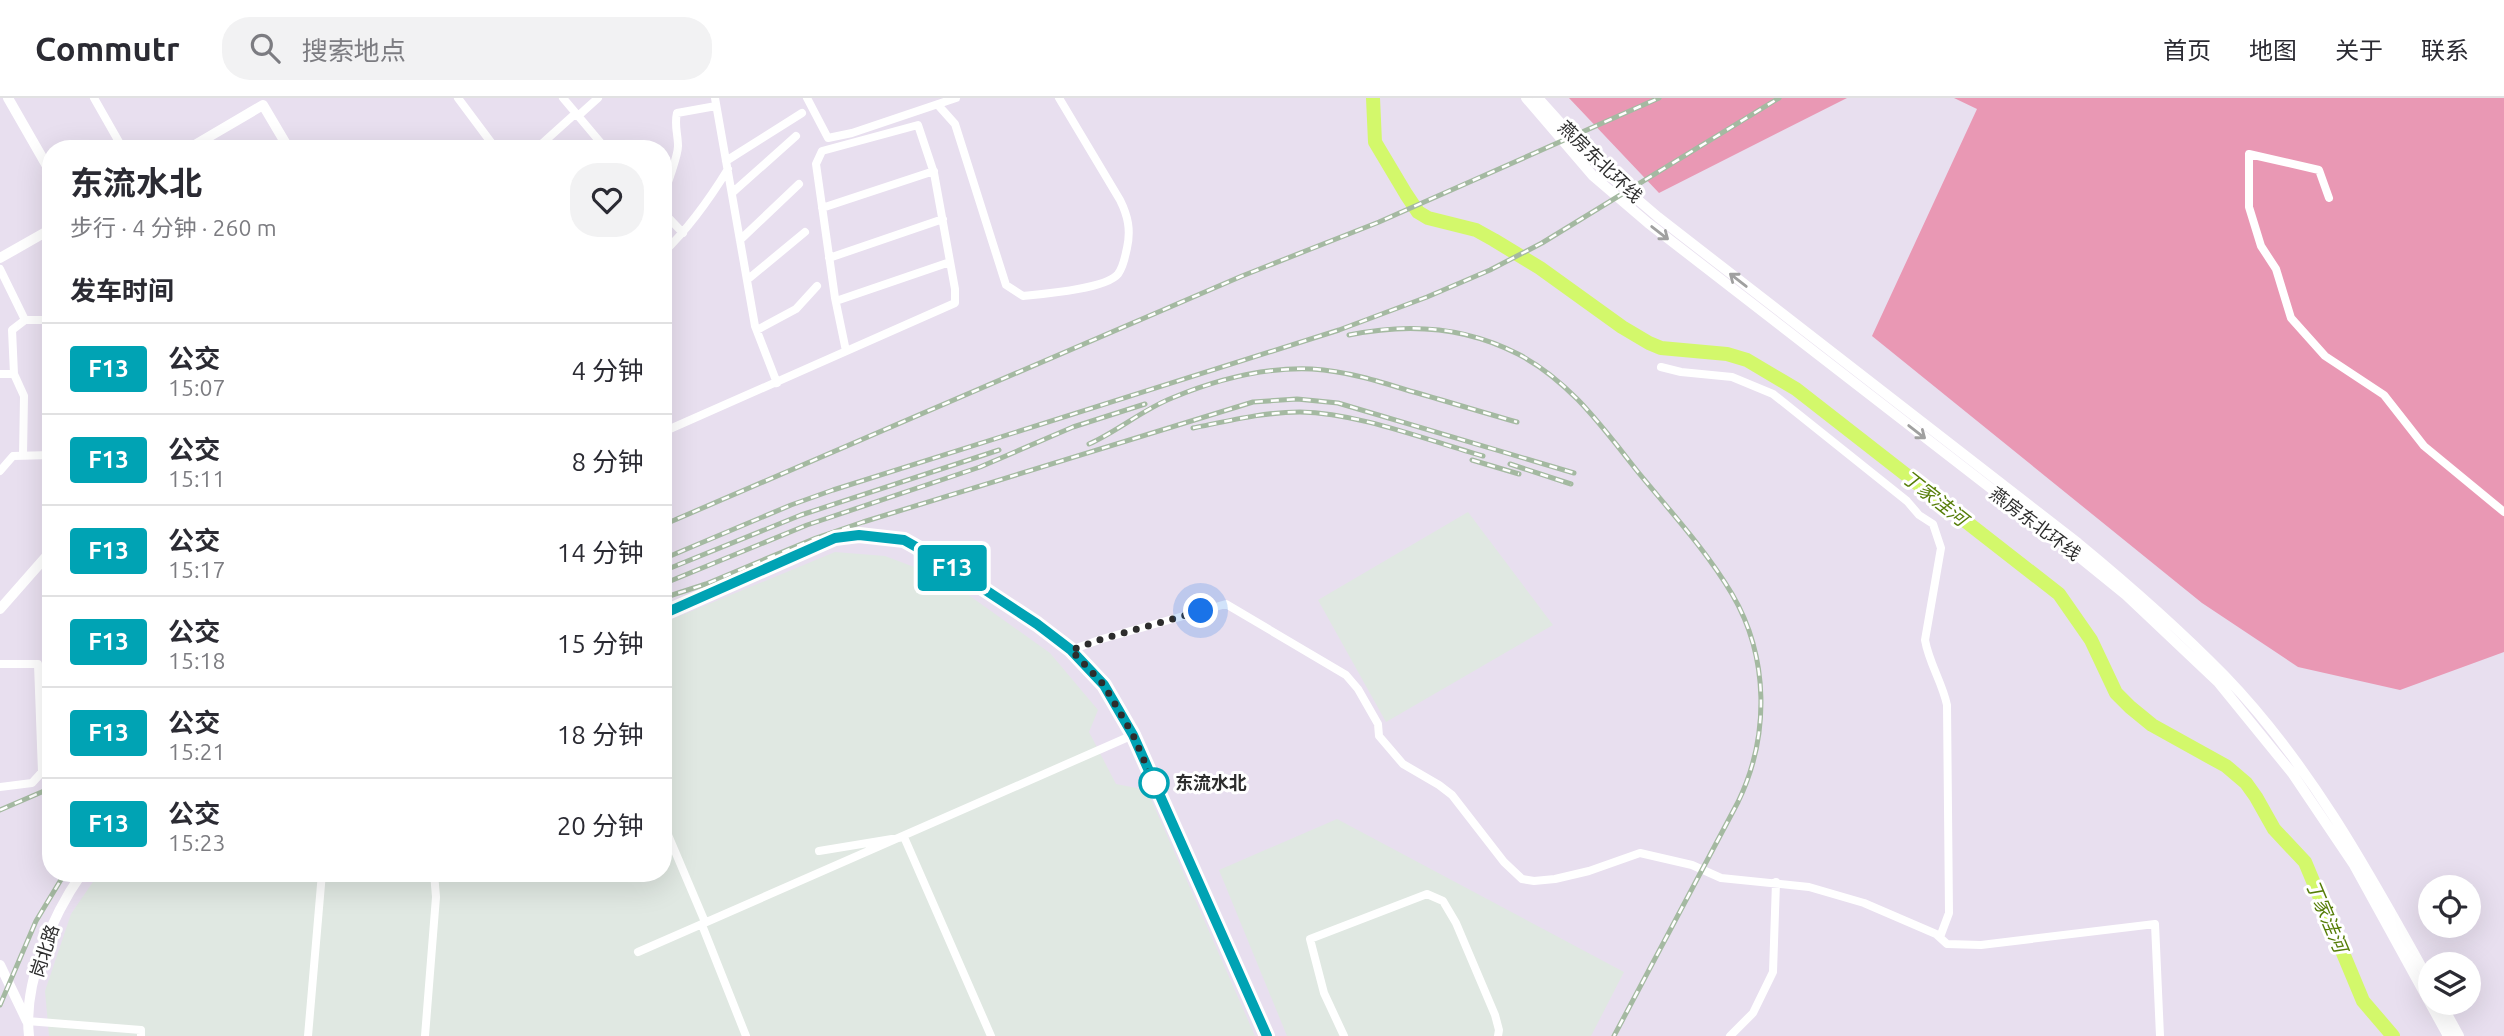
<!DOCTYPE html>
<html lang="zh">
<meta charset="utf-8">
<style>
body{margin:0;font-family:Ubuntu,"Noto Sans SC",sans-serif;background:#f2f2f3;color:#2b2b33;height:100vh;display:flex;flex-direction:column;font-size:26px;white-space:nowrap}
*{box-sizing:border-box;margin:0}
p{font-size:23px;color:#7c7c81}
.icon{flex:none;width:38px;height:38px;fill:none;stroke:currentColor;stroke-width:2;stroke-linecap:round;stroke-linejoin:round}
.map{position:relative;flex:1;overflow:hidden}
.side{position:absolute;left:42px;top:42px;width:630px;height:742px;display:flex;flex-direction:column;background:#fff;border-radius:28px;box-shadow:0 7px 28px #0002}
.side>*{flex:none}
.badge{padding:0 14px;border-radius:5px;font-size:24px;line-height:46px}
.buttons{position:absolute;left:2418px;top:777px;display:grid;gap:14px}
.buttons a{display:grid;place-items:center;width:63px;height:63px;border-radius:50%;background:#fff;box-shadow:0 7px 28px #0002;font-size:35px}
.you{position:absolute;width:35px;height:35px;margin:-18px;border:5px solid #fff;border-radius:50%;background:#1a73e8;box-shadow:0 0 0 10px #1a73e833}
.map>.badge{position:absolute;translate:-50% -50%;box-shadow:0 0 0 4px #fff}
h2{padding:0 28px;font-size:26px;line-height:63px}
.round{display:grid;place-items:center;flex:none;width:74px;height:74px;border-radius:28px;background:#f2f2f3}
.summary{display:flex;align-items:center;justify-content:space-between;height:119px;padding:0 28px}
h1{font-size:33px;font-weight:700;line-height:52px}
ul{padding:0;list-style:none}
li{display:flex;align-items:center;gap:21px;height:91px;padding:0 28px;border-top:2px solid #e1e1e2}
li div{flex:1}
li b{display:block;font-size:26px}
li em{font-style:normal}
li .badge{min-width:77px;font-weight:700;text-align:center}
header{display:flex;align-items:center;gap:42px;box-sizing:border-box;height:98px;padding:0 35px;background:#fff;border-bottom:2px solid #e1e1e2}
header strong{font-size:33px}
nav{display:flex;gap:38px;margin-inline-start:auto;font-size:24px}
.search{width:490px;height:63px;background:#f2f2f3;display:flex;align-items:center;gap:18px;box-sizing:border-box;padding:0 24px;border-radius:28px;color:#7c7c81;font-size:26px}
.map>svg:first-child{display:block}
</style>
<header>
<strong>Commutr</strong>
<div class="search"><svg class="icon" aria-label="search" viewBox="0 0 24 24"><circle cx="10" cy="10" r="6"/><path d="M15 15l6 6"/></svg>搜索地点</div>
<nav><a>首页</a><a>地图</a><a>关于</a><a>联系</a></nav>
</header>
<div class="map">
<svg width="2504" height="938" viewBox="0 0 2504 938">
<rect width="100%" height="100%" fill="#e8dfef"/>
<path fill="#e0e8e2" d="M1468 414 1553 527 1386 624 1318 502Z
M835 454 885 458 946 481 1050 555 1098 612 1089 634 1116 686 1147 692 1255 938H49L45 893 71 816 99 775H663V525Z
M1337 721 1624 874 1591 938H1287L1219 772Z"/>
<path fill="#e998b4" d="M1569 0H1847L1659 95Z
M1954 0H2504V554L2400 592 2298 569 2202 505 1872 238 1977 11Z"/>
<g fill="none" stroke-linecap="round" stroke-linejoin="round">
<path stroke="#d3f86b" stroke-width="14" d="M1373 0 1375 44 1406 96 1418 114 1428 120 1476 132 1494 142 1540 170 1622 229 1649 245 1661 250 1727 256 1747 262 1796 291 2059 496 2091 542 2116 595 2130 609 2152 627 2226 668 2246 685 2256 699 2274 731 2305 764 2363 903 2393 938"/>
<path stroke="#fff" stroke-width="8" d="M94 0 123 51
M458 0 496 51
M563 0 606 51
M715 0 755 228 777 285
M807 0 828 40 852 35 956 0
M938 7 955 26 1006 187 1023 198C1043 196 1106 191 1118 176 1124 168 1125 158 1127 150 1131 132 1128 118 1120 102L1059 0
M578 18 598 0
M536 51 576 15
M726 63 802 15
M732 95 796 38
M663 96C667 88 678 57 678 48 678 36 674 27 677 15L716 8
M2329 100 2319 72 2249 56V109L2261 148 2276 171 2291 220 2325 258 2384 297 2424 348 2504 414
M822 110 934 73
M663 114 683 135
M740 142 799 86
M663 155C689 130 709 102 728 71
M829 160 943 121
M0 171 25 222H51
M747 182 805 134
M836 203 950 164
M757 232 796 211 817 188
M1661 269 1681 274 1732 279 1773 296 1907 403 1919 417 1933 426 1941 450 1925 542C1929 565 1942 584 1947 607L1949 815 1940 839
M0 276H14L12 232 25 222
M14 276 24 298 23 357
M663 334 955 205V191L934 75 918 27 822 53 816 66 835 200 846 253
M0 373 13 358 51 357
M1071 552 1102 541 1226 506 1346 577 1358 591 1378 626 1379 638 1403 666 1439 687 1452 697 1504 764 1522 781 1534 783 1555 781 1589 773 1640 755 1692 767 1721 780 1809 789 1864 805 1936 836 1947 846 1981 847 2155 826 2160 938
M0 566H38L42 674
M0 689 32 685 42 674 51 671
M663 725 705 824 702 827 746 938
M819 753 904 739 991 938
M638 854 1133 637
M27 923 141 932V938
M308 938 322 775
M425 938 436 799 434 775
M1344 938 1324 895 1310 841 1427 796 1443 803 1456 825 1495 917 1499 932 1498 938
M1730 938 1753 915 1773 874 1776 784"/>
<path stroke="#fff" stroke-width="10" d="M8 0 51 75
M0 160 51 131
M0 511 51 453
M0 867 27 923"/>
<path stroke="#fff" stroke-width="10" d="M1526 0 1593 78 1648 125 2073 454 2126 497 2218 584 2292 675 2354 767 2448 938
M1538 0 1603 72 1658 119 2078 445C2129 487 2178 530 2224 577 2311 667 2371 778 2431 886
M263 7 289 51
M188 51 263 7
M663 516 834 440 859 437 904 442 943 464 1037 526 1071 552 1104 587 1133 637 1267 938
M2441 905 2459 938
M29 938C23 885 52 818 82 775"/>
<defs>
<path id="rail" d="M1349 237C1407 225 1464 228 1518 256 1570 283 1603 330 1638 374 1670 413 1706 452 1732 496 1769 559 1770 638 1738 704L1614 938
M1193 330C1228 323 1264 314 1300 314 1359 315 1426 342 1483 358
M1089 346C1118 333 1142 312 1172 300 1215 282 1265 269 1312 271 1346 273 1378 283 1410 293 1446 303 1481 314 1517 324
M1472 362 1519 376
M1510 366 1571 386
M663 427 1242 178 1379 124 1659 0
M663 461 791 407 833 392 1339 232 1427 199 1490 172 1542 145 1779 0
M663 473 801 417 999 352
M663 486 807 427 980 369 1073 329 1145 306
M663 500 706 486 816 440 863 424 1253 304 1297 301 1338 305 1574 375
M0 712 51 690
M0 907 36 823 65 775"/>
</defs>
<use href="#rail" stroke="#a4b9a1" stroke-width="5"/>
<use href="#rail" stroke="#fff" stroke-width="2.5" stroke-dasharray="8" stroke-linecap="butt"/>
</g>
<defs><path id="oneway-shaft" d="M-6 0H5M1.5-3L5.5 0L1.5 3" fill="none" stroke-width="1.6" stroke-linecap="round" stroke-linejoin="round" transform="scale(1.75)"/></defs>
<g stroke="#a0a0a0">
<use href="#oneway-shaft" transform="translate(1660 135) rotate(38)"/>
<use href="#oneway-shaft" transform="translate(1738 182) rotate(-142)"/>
<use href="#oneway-shaft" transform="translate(1917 334) rotate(38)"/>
</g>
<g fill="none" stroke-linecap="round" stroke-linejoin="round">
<defs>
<path id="line" d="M663 516 835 440 859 437 904 442 943 464 1037 526 1071 552 1104 587 1133 637 1267 938"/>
</defs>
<use href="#line" stroke="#fff" stroke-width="16"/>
<use href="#line" stroke="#00a3b4" stroke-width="10"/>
<path stroke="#2d2d2d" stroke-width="7" stroke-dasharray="0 12.6" d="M1154 685 1133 637 1104 587 1071 552 1102 541 1201 513"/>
</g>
<circle fill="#fff" stroke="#00a3b4" stroke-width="3.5" cx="1154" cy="685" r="14"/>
<g text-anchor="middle" stroke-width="6" stroke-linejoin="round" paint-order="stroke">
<g font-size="18" fill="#2d2d2d" stroke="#fff">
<text transform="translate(1600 64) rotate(44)" y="6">燕房东北环线</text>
<text transform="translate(2035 426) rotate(37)" y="6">燕房东北环线</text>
<text transform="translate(45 853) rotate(-72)" y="6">岗北路</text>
</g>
<g font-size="18" font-weight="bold" fill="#2d2d2d" stroke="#fff" text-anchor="start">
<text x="1175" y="691">东流水北</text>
</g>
<g font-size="19" font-style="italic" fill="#557d07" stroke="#fff">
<text transform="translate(1935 400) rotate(38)" y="7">丁家洼河</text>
<text transform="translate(2327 818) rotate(67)" y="7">丁家洼河</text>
</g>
</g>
</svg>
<div class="buttons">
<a><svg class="icon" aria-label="locate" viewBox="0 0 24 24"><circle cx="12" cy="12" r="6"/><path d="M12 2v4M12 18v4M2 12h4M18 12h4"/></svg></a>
<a><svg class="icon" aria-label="layers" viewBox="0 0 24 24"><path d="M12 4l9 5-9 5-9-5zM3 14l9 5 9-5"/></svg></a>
</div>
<div class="you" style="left:1201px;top:513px"></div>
<b class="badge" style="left:952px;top:470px;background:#00a3b4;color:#fff">F13</b>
<section class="side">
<div class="summary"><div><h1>东流水北</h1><p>步行 · 4 分钟 · 260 m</p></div><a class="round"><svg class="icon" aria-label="heart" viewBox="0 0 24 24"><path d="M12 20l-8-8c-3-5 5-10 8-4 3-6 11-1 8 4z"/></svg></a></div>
<h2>发车时间</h2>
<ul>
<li><span class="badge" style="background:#00a3b4;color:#fff">F13</span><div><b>公交</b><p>15:07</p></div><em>4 分钟</em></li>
<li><span class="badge" style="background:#00a3b4;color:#fff">F13</span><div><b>公交</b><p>15:11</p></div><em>8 分钟</em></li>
<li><span class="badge" style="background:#00a3b4;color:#fff">F13</span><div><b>公交</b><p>15:17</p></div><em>14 分钟</em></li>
<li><span class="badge" style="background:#00a3b4;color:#fff">F13</span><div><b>公交</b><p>15:18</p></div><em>15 分钟</em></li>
<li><span class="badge" style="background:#00a3b4;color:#fff">F13</span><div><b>公交</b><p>15:21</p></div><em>18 分钟</em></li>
<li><span class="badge" style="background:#00a3b4;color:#fff">F13</span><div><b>公交</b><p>15:23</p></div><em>20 分钟</em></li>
</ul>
</section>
</div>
